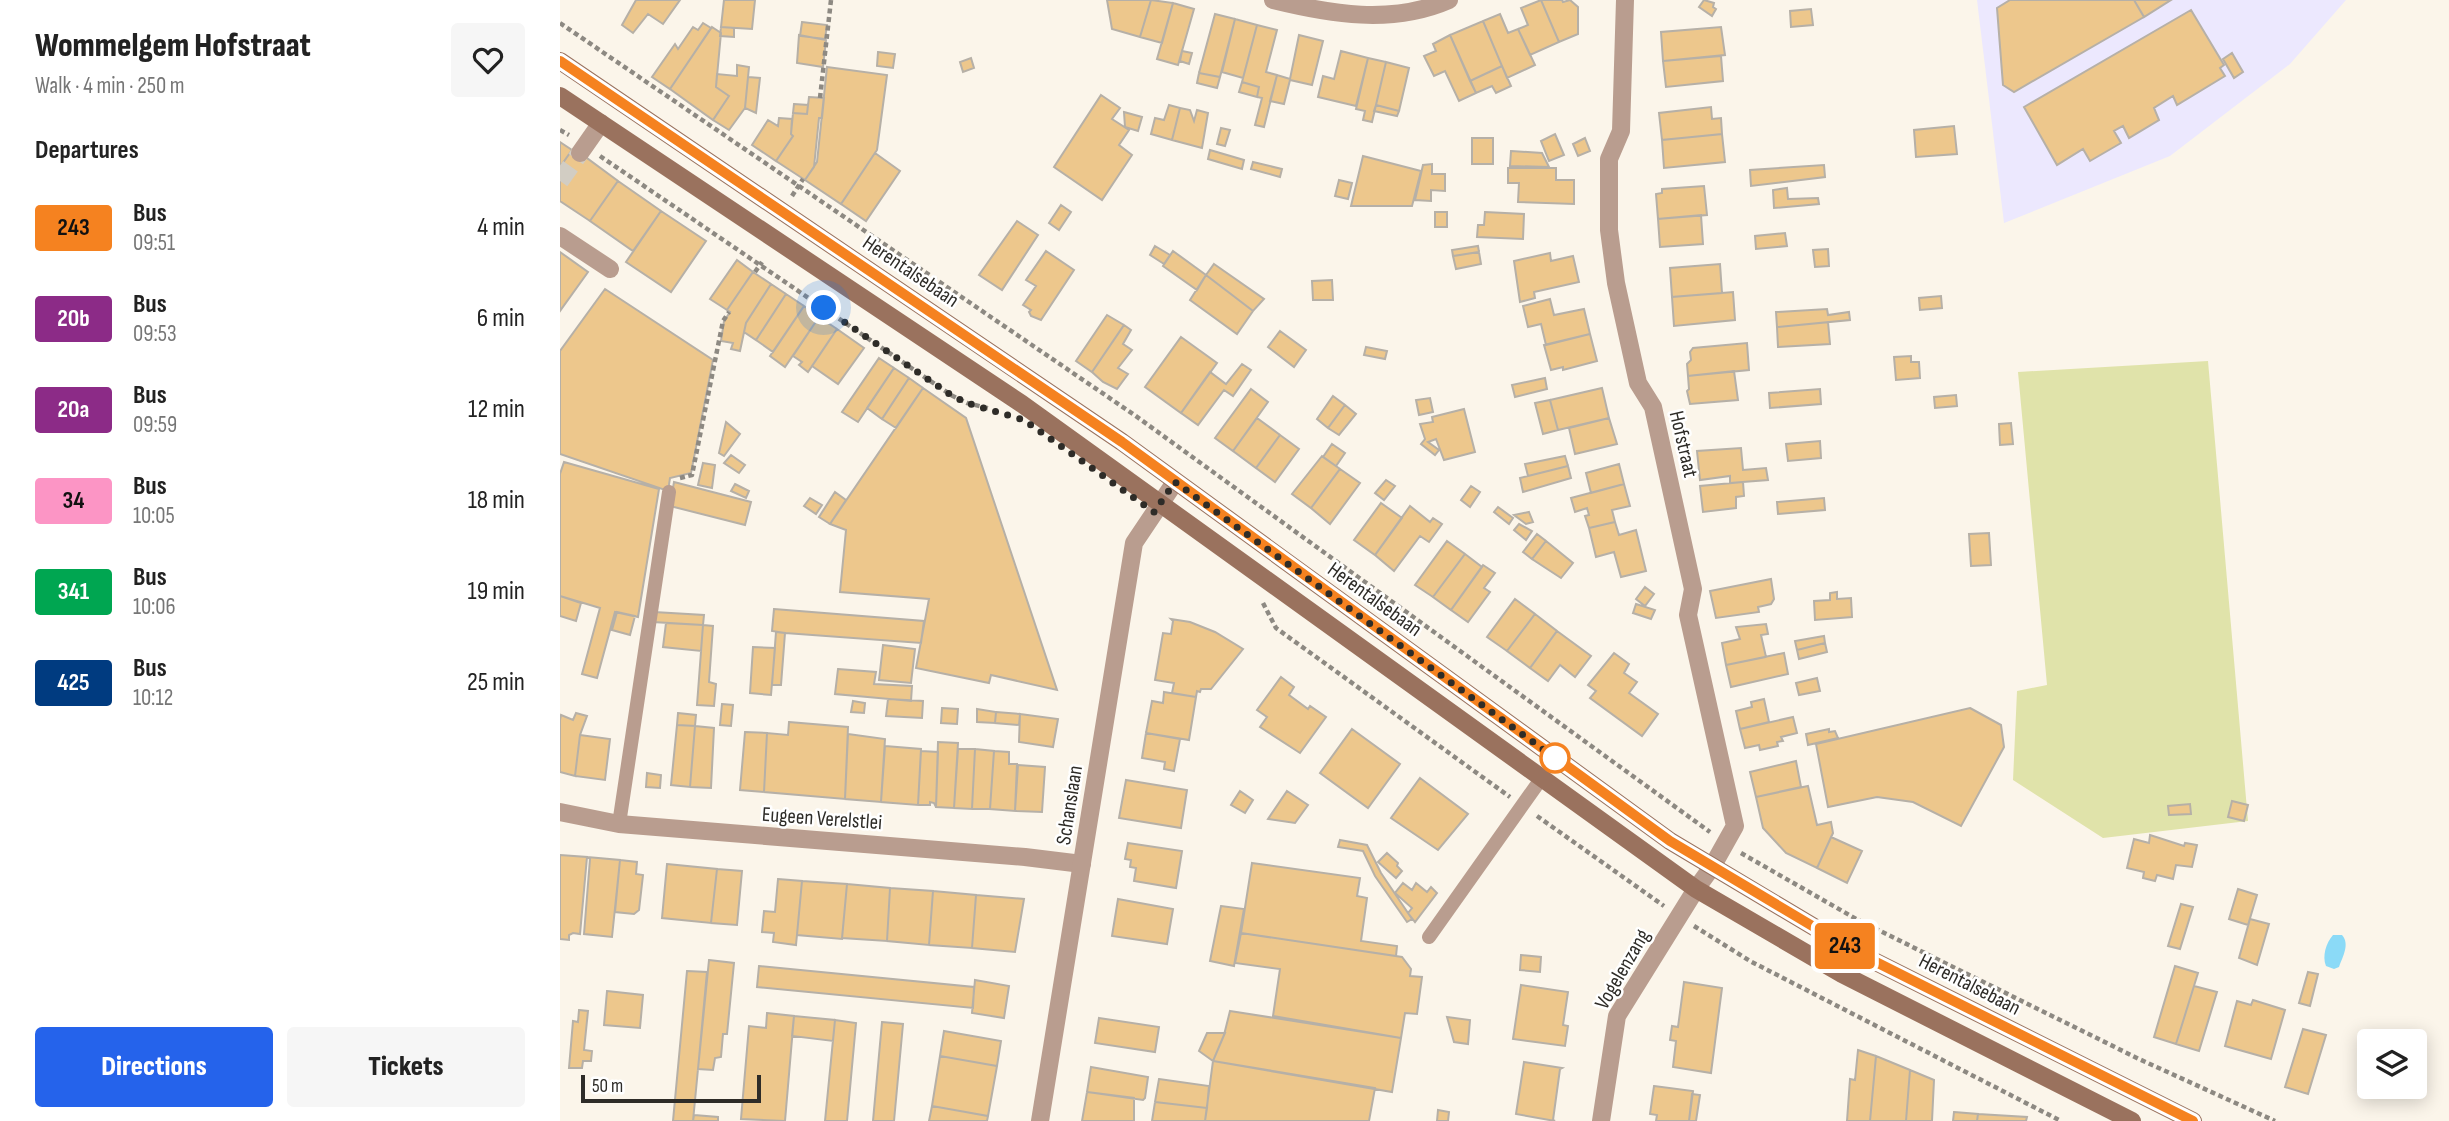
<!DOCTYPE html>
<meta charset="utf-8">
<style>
body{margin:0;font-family:"Sofia Sans Condensed",sans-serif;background:#f6f6f6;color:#222;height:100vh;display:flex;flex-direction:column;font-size:26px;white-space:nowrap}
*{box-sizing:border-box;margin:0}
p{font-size:23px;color:#767676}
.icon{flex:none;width:38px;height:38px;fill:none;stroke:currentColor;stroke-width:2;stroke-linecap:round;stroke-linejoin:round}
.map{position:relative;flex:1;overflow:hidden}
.panel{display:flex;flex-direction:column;background:#fff;width:560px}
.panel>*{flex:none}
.badge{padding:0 14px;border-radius:5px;font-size:24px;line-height:46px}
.controls{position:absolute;left:1797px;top:1029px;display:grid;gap:14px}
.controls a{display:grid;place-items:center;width:70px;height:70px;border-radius:7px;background:#fff;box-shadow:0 4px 18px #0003;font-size:35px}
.scale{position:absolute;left:21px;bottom:18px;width:180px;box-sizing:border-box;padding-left:7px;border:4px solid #2e2c28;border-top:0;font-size:19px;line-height:24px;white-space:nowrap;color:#2e2c28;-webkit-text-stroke:5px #fff;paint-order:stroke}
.you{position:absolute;width:35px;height:35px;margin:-18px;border:5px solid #fff;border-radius:50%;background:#1a73e8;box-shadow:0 0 0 10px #1a73e833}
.map>.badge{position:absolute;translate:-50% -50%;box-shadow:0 0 0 4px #fff}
h2{padding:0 35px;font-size:26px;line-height:63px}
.round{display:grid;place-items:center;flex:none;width:74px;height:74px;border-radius:7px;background:#f6f6f6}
.overview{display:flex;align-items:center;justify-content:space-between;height:119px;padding:0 35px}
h1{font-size:33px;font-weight:800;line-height:52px}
.primary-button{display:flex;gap:14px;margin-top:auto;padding:14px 35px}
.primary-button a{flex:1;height:80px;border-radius:7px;background:#2563eb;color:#fff;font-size:28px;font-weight:800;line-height:80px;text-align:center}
.primary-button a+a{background:#f6f6f6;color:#222}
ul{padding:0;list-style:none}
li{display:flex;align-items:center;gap:21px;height:91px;padding:0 35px}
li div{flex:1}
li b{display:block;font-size:26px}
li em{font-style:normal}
li .badge{min-width:77px;font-weight:700;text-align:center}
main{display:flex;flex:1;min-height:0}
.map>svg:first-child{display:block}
</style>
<main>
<section class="panel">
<div class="overview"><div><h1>Wommelgem Hofstraat</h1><p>Walk · 4 min · 250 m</p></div><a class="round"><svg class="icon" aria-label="heart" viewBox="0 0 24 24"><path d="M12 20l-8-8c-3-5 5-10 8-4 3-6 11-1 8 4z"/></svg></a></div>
<h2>Departures</h2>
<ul>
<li><span class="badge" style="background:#f58220;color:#111">243</span><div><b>Bus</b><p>09:51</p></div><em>4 min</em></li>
<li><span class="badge" style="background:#8c2b87;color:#fff">20b</span><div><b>Bus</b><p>09:53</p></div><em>6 min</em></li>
<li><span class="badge" style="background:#8c2b87;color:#fff">20a</span><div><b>Bus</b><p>09:59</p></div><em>12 min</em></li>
<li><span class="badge" style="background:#fc95c5;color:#111">34</span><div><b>Bus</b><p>10:05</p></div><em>18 min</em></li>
<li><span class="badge" style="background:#00a651;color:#fff">341</span><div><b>Bus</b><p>10:06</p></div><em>19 min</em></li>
<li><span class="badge" style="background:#003b80;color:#fff">425</span><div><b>Bus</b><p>10:12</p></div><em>25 min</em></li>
</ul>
<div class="primary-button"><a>Directions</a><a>Tickets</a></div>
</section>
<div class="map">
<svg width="1889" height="1121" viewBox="0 0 1889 1121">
<rect width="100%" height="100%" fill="#fbf5ea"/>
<path fill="#ece8fe" d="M1417 0H1786L1730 64 1610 156 1444 223Z"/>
<path fill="#e0e3aa" d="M1648 361 1688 821 1543 838 1453 780 1457 691 1487 685 1458 372Z"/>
<path fill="#8bdaf7" d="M1773 935H1782C1790 944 1783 956 1779 967L1774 969 1766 966C1762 956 1766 943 1773 935Z"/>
<path fill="#edc78c" stroke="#b6b0a7" stroke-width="2" d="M76 0H120L103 24 88 14 73 33 62 25Z
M164 0H195L192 29 161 27Z
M547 0H591L580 37 552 29Z
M591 0 613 3 602 43 580 37Z
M981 0 999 42 970 55 958 29 968 25 961 8Z
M981 0H1002L1003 2 1010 0 1018 7V34L999 42Z
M1144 0 1154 3 1153 7 1156 9 1152 16 1139 7Z
M1574 0 1584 17 1454 92 1443 85 1437 8 1450 0Z
M1574 0H1611L1584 17Z
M613 3 634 9 618 65 597 59Z
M1251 9 1253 25 1231 27 1230 11Z
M1631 10 1664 65 1660 68 1665 76 1617 105 1613 96 1594 108 1599 120 1569 138 1563 126 1554 131 1561 143 1530 161 1523 149 1497 165 1464 107Z
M655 14 675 19 660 77 639 73Z
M940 14 948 33 958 29 975 65 947 78 923 21Z
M675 19 697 25 683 78 662 72Z
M923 21 942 66 910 81 890 35Z
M242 22 267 25 265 39 240 36Z
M143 23 151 28 110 89 92 77 115 44 118 49 133 27 138 30Z
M697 25 717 30 706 72 717 75 704 127 695 125 702 98 697 97 699 87 682 82Z
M152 27 161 33 156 87 169 96 153 120 110 89Z
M161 27 174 28V37L160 36Z
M1161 27 1165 55 1103 61 1101 32Z
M239 35 266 40 263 67 237 63Z
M739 35 763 41 752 85 730 80 724 104 710 101 717 75 730 79Z
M890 35 916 93 899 101 885 71 874 76 864 56 876 51 873 44Z
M622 51 632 53 629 64 620 61Z
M781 51 808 58 796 106 758 97 763 76 774 79Z
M318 52 335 54 333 68 317 66Z
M1672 53 1683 72 1674 78 1663 59Z
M1161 56 1163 81 1106 87 1103 61Z
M411 58 414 68 403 72 400 62Z
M808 58 826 62 812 122 803 120 805 111 796 109Z
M826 62 849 68 839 111 816 105Z
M177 65 189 67 185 108 169 130 153 120 169 96 156 87 157 74 177 76Z
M942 66 951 86 936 93 932 86 916 93 910 81Z
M267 67 327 75 317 150 281 204 245 180 257 162Z
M639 73 660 77 657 88 637 83Z
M188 77 200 78 196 113 185 108Z
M682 82 699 87 697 97 679 92Z
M541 95 560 108 552 119 569 130 559 145 572 155 542 200 494 167Z
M249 97 264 98 262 118H259L254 167 245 180 216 161 233 136 231 134 233 113 247 114Z
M234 104 248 105 247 114 233 113Z
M609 105 620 108 612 140 591 134 595 118 604 120Z
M816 105 839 111 837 116 814 111Z
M1151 107 1152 119 1161 118 1162 134 1102 140 1099 113Z
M620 108 630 110 634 121 637 110 648 113 642 148 612 140Z
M564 112 582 117 578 131 565 127Z
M219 118 232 119 231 134 233 136 216 161 192 145 208 120 218 126Z
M1394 126 1397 154 1356 157 1354 130Z
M661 128 670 130 665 146 657 144Z
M995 134 1004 155 989 161 981 141Z
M1162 134 1165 162 1104 168 1102 140Z
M912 138H933V164H912Z
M1025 138 1030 151 1018 156 1013 144Z
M0 142 12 150 0 167Z
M12 150 20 153 58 181 30 221 0 201V167Z
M650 150 684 160 682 169 648 159Z
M951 151 982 153 989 167 950 166Z
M315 153 340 171 306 221 281 204Z
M803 156 861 171 852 206H791Z
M693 162 722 169 720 177 691 169Z
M872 164V174H885V191L871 190V201L855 200 863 165Z
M1264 165 1265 177 1191 186 1190 170Z
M948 168H996V180H1014V204L958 202 959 183H948Z
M779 180 792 183 788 199 775 196Z
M58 181 101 211 73 251 30 221Z
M1144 186 1147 215 1098 219 1096 194 1102 193V189Z
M1227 188 1228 199 1258 198 1259 204 1214 208 1213 190Z
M501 205 511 212 499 230 489 223Z
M101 211 146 241 111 292 66 262Z
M875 212H887V227H875Z
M925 212 964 214 963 239 917 237 918 225H924Z
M1141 215 1143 244 1100 247 1098 219Z
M457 221 478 235 442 290 419 275Z
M1225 233 1227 246 1196 249 1195 236Z
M595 246 610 255 604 264 590 255Z
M918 246 919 252 893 256 892 250Z
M1268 249 1269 266 1255 267 1253 250Z
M486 251 514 270 481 320 471 316 469 312 471 310 463 305 476 286 466 280Z
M613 251 646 275 637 290 603 266Z
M0 252 28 272 0 311Z
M919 252 921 264 896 269 893 256Z
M990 253 991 261 1013 256 1019 282 974 292 975 298 960 302 954 261Z
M177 260 193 272 167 310 150 299Z
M654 264 704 299 693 311 646 275Z
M1160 264 1162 293 1112 297 1110 268Z
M193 272 211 284 186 323 180 351 171 349 173 343 161 341 164 321 170 312 167 310Z
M646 275 693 311 677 334 630 300Z
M772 280 773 300H753L752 281Z
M211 284 226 294 196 340 184 332 186 323Z
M45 289 153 360 131 473 110 478 108 491 0 454V351Z
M1173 292 1175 320 1114 326 1112 297Z
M226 294 244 306 213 352 196 340Z
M1381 296 1382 308 1360 310 1359 298Z
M990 299 994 315 1024 309 1030 334 986 345 981 324 968 327 963 306Z
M244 306 259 317 225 367 210 356Z
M1267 309 1268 315 1289 312 1290 320 1217 327 1216 312Z
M547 315 564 325 532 372 516 361Z
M259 317 277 329 248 372 239 365 242 362 233 356Z
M1268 322 1270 344 1218 347 1217 327Z
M564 325 571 330 563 344 572 350 558 368 568 374 557 389 543 382 532 372Z
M277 329 304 348 278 384 252 366Z
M720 331 746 350 734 367 708 347Z
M1030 334 1037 361 1003 370V367L991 370 984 345Z
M621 337 657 363 621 413 585 387Z
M1187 343 1189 370 1128 376 1127 364 1131 360 1130 352 1133 348Z
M806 347 827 351 825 359 804 355Z
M1351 356V362H1359L1360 378 1336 380 1334 357Z
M319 358 334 368 298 422 282 412Z
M682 364 691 370 673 396 664 390 638 425 621 413 650 372 666 384Z
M334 368 349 378 322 419 307 408Z
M1174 371 1178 400 1130 404 1127 391 1129 389 1128 376Z
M349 378 363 388 336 428 322 419Z
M985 378 987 389 955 397 952 385Z
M363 388 406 418 497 690 431 675 429 683 356 668 369 599 280 592 286 530 270 524Z
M1042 388 1049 418 998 430 990 400Z
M691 389 708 402 673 451 655 438Z
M1260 389 1261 404 1210 408 1209 393Z
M1396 395 1397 406 1375 408 1374 397Z
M773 396 785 405 768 428 757 419Z
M870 398 873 412 859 415 856 400Z
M990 400 998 430 983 434 975 403Z
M785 405 796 414 779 435 768 428Z
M904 409 915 452 884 460 876 439 868 442 879 450 875 455 861 444 865 439 860 424 873 422 872 417Z
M697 418 720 435 696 468 673 451Z
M1049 418 1057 444 1015 454 1009 428Z
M166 422 180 434 164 456 159 453Z
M1451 423 1453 444 1440 445 1439 424Z
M720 435 739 449 715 482 696 468Z
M1260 441 1261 458 1228 461 1226 444Z
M772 444 785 453 776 466 763 457Z
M1181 448 1183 470 1206 468 1208 480 1170 483V476L1140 480 1137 451Z
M171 455 185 465 179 473 164 463Z
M762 456 780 469 751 508 732 494Z
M1005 456 1008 466 968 476 965 464Z
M4 462 99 489 78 617 55 612 37 678 22 674 40 608 0 596V474Z
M143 463 155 465 152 488 138 485Z
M1059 464 1064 484 1031 493 1026 473Z
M1008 466 1011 478 963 492 960 478Z
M780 469 800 483 770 524 751 508Z
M826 480 835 486 824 500 815 493Z
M114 482 191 502 185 525 110 506Z
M1183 482 1184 496 1176 497V508L1143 512 1140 486Z
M175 484 189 491 186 498 171 491Z
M1064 484 1070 506 1052 510 1055 522 1029 528 1025 516 1029 515 1027 508 1015 512 1011 498Z
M911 486 920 492 910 507 901 500Z
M275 492 286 500 270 524 259 517Z
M250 498 262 505 256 514 244 506Z
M1264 498 1265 510 1218 514 1217 502Z
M821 503 842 518 815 555 794 540Z
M850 506 870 522 873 518 882 524 869 542 860 536 834 571 815 555Z
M938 507 953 518 949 524 934 512Z
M969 512 973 522 966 524 954 515Z
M1055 522 1059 535 1076 530 1086 571 1061 577 1054 552 1036 557 1029 528Z
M959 524 972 531 966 540 954 530Z
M1429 533 1431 565 1411 566 1409 534Z
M977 534 986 541 972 559 963 552Z
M887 541 905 554 873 597 855 585Z
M986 541 1013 563 1001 578 972 559Z
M905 554 922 567 891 610 873 597Z
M923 565 935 573 924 588 930 592 908 622 891 610Z
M1211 579 1214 599 1211 604 1198 607 1199 612 1156 618 1150 591Z
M1085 587 1094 594 1085 606 1076 599Z
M1277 592V599L1291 598 1292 617 1255 620 1254 601 1270 600V593Z
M0 596 21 603 16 621 0 616Z
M955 599 975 614 947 651 927 637Z
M1076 604 1095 610 1091 619 1073 613Z
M214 609 364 621 361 643 225 633 212 631Z
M57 612 75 616 70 635 52 630Z
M94 612 144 615 143 625 93 622Z
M975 614 997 631 970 668 947 651Z
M611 619 630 622 655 632 683 649 651 689H641L640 692 637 691 636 697 612 693 614 683 595 680 603 633 611 634 613 621Z
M106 623 143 625 141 651 103 647Z
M1206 624 1208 634 1201 635 1206 657 1166 665 1162 643 1180 639 1176 627Z
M143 625 153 626 149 682 156 684 154 706 137 705Z
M997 631 1031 656 1015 677 1000 665 988 681 970 668Z
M216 632 225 633 221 685H212Z
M1264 636 1265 643 1237 650 1235 641Z
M1265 643 1267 652 1239 659 1237 650Z
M323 645 355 649 351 683 319 680Z
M193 647 215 648 211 695 190 693Z
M1054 653 1069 664 1064 673 1077 682 1069 693 1098 714 1082 736 1030 698 1036 691 1028 685Z
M1224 653 1228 674 1171 687 1166 665Z
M278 669 316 672 314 684 352 686 351 701 275 694Z
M721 677 734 687 729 695 748 709 750 706 766 717 740 753 700 727 707 717 697 710Z
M1257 678 1260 691 1239 695 1236 683Z
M604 692 636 697 629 740 586 733 592 701 603 703Z
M328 699 363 701 362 718 326 716Z
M1204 699 1209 722 1180 729 1176 711 1192 707 1191 702Z
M293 701 305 703 304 713 291 712Z
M162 704 173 705 171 726 160 725Z
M382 708 398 709 397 724 381 723Z
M1410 708 1441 725 1444 747 1401 826 1353 802 1317 797 1268 807 1256 744Z
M417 709 436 712 435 723 417 722Z
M436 712 460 714 459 725 435 723Z
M16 713 27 716 20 735 15 776 0 772V720L1 715 13 720Z
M118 713 136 715 135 726 117 725Z
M460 714 498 719 493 747 459 742Z
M1233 717 1237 733 1221 737 1223 741 1217 742 1218 746 1200 750 1199 745 1185 748 1180 729Z
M229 722 288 727 285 799 204 792 207 733 228 735Z
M117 725 135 726 130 787 111 785Z
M135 726 154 728 151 788 130 787Z
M792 729 840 764 808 808 760 773Z
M1269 729V732L1275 731 1278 738 1248 745 1246 734Z
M185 732 207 733 204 792 180 790Z
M586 733 620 739 614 771 604 769 605 762 582 758Z
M288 734 325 739 321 802 285 799Z
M20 735 50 739 45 780 15 776Z
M378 742 398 743 394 808 376 807Z
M325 746 361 749 358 805 321 802Z
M398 749H415L412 809 394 808Z
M415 749 434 751 430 809H412Z
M361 751 378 752 376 807 374 803 370 802V805H358Z
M434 751 449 752V764H457L455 811 430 809Z
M1236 761 1241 787 1196 797 1190 772Z
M458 765 485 767 482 812 455 811Z
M87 773 101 775 100 788 86 787Z
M860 778 908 814 878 850 831 818Z
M566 780 627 790 621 828 559 818Z
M1248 786 1257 825 1271 822 1273 833 1257 868 1226 853 1203 828 1196 797Z
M680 791 693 800 685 813 671 805Z
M727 791 748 805 735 823 708 819Z
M1672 801 1688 805 1684 821 1668 817Z
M1630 804 1631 814 1609 815 1608 806Z
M1590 835 1624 846 1625 843 1637 845 1632 867 1616 865 1613 879 1597 875 1595 881 1583 878 1584 872 1567 868 1574 839 1589 843Z
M1271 837 1302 851 1287 883 1257 868Z
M780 840 807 845 821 873 852 919 847 922 815 876 803 851 778 847Z
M568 843 622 851 616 888 574 881 576 868 570 867 571 860 565 859Z
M827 853 838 863 837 866 842 871 836 878 818 862Z
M0 855 27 857 20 934 13 933 9 935V940L0 939Z
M27 857 60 860 52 937 24 934 30 859Z
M60 860 77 862 76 874 83 875 79 910 74 914 55 912Z
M692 863 800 878 797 896 807 898 801 941 837 946 836 956 681 933Z
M107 864 157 869 151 923 102 918Z
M157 869 182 871 177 925 151 923Z
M218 879 242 881 236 945 213 942 214 933 202 932 204 911 215 912Z
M242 881 287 884 282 939 237 935Z
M843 883 852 890 856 883 867 892 871 887 877 893 855 922 848 913 852 908 835 893Z
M287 884 330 888 327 941 282 938Z
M330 888 373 891 369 945 327 941Z
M1678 889 1697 895 1688 925 1669 919Z
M373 891 416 895 412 948 369 945Z
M416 895 464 899 455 952 412 948Z
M558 899 613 909 607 944 552 936Z
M1621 904 1633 907 1620 949 1608 946Z
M661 906 684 909 674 966 650 961Z
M1690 919 1709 924 1697 965 1679 958Z
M681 933 842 957 851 969 850 976 862 977 857 1014 845 1013 841 1038 713 1016 720 969 675 963Z
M961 955 981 957 980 972 960 970Z
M149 960 174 963 167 1034H163L161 1057 155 1058 153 1070 138 1069Z
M199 966 414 987 413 1008 197 987Z
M1615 966 1638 973 1616 1044 1594 1037Z
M127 971 147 972 138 1069 133 1121H113Z
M1748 972 1758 974 1750 1006 1739 1003Z
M415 980 449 986 444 1018 412 1013Z
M1124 982 1162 988 1151 1073 1113 1067 1116 1041 1110 1040 1112 1026 1118 1027Z
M961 985 1008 992 1003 1025 1008 1026 1005 1046 953 1039Z
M1634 986 1657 992 1639 1051 1616 1044Z
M47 991 83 995 80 1028 44 1025Z
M1693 1000 1725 1010 1711 1059 1665 1046 1677 1001 1691 1005Z
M19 1010 28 1011 24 1050 32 1051 31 1061H23L22 1068H9L13 1021 18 1022Z
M670 1011 841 1038 832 1092 653 1061 664 1035Z
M207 1013 234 1016 225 1121 181 1119 189 1026 206 1028Z
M234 1016 275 1020 273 1041 232 1036Z
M887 1017 910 1020 908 1044 894 1042Z
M539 1018 599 1027 595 1052 535 1043Z
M275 1020 296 1023 287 1121H265Z
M322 1022 343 1024 334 1121H313Z
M1743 1029 1766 1035 1748 1094 1725 1087Z
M384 1031 441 1041 437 1066 380 1056Z
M647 1033H665L653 1061 639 1051Z
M1298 1050 1316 1056 1310 1121H1287L1290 1079 1295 1080Z
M380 1056 437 1066 428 1116 372 1106Z
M1316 1056 1350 1070 1346 1121H1310Z
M653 1061 815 1088 809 1121H645Z
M964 1062 1002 1068 1000 1069 993 1120 995 1121 956 1114Z
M531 1067 588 1077 585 1098 583 1100 527 1092Z
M1350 1070 1374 1080 1372 1121H1346Z
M599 1079 649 1086 647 1108 595 1102Z
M1094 1086 1133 1091 1129 1121H1096L1097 1115 1090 1114Z
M527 1092 574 1098V1121H522Z
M1132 1094 1140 1095 1136 1121H1129Z
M595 1102 647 1108 645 1121H592Z
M372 1106 428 1116 427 1121H369Z
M878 1110 889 1112 888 1121H877Z
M1394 1112 1418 1114 1417 1121H1393Z
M1418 1114 1467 1117 1466 1121H1417Z
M134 1115 158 1117V1121H133Z"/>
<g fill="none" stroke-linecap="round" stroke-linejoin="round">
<path stroke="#d2cdc3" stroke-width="18" stroke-dasharray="18 9" stroke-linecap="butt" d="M0 181 20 153"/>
<path stroke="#8d8982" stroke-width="4.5" stroke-dasharray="5 3.5" stroke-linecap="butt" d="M0 23 573 414 1150 832
M260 98 271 0
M0 130 9 135
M40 156 391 395 407 403 431 409
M232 196 243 179
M195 272 202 262
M120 478 132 475 163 321 169 312
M703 603 716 628 950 797
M977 816 1104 906
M1181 853 1298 920 1579 1059 1715 1121
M1134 926 1190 961 1501 1121"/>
<path stroke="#b99d8f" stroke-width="14" d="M59 824 109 492
M869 937 981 779"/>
<path stroke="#b99d8f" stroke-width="18" d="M0 236 50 269"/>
<path stroke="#b99d8f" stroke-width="18" d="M713 0C770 14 832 25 889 0
M20 153 41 123
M0 812 59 824 465 857 522 864
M1041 1121 1057 1016 1136 889 1152 867 1175 826 1128 615 1133 589 1093 407 1078 383 1056 283 1049 230V159L1061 131 1065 0"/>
<path stroke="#b99d8f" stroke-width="18" d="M480 1121 574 543 615 482"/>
<path stroke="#9a725e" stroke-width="18" d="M0 61 562 442 1110 841 1296 952 1633 1121
M0 96 462 404 1136 889 1282 974 1572 1121"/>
</g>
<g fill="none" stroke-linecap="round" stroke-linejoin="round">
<defs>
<path id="line" d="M0 61 562 442 1110 841 1296 952 1633 1121"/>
</defs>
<use href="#line" stroke="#fff" stroke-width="16"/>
<use href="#line" stroke="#f58220" stroke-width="10"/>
<path stroke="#2e2c28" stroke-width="7" stroke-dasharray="0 12.6" d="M264 308 391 395 407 403 464 420 594 512 615 482 995 758"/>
</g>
<circle fill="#fff" stroke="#f58220" stroke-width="3.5" cx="995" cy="758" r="14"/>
<g text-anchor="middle" stroke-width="5" stroke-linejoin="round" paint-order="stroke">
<g font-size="21" fill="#2e2c28" stroke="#fff">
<text transform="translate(351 271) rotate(34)" y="7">Herentalsebaan</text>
<text transform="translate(1124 444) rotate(77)" y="7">Hofstraat</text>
<text transform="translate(815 599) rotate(36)" y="7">Herentalsebaan</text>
<text transform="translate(509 805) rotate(-81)" y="7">Schanslaan</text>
<text transform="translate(262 818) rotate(4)" y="7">Eugeen Verelstlei</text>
<text transform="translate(1062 969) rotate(-60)" y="7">Vogelenzang</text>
<text transform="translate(1410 984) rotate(27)" y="7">Herentalsebaan</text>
</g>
</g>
</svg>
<div class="controls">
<a><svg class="icon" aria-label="layers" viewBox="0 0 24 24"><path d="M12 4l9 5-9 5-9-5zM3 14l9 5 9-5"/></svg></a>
</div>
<div class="scale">50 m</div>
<div class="you" style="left:264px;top:308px"></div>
<b class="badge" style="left:1285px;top:946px;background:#f58220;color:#111">243</b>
</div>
</main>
